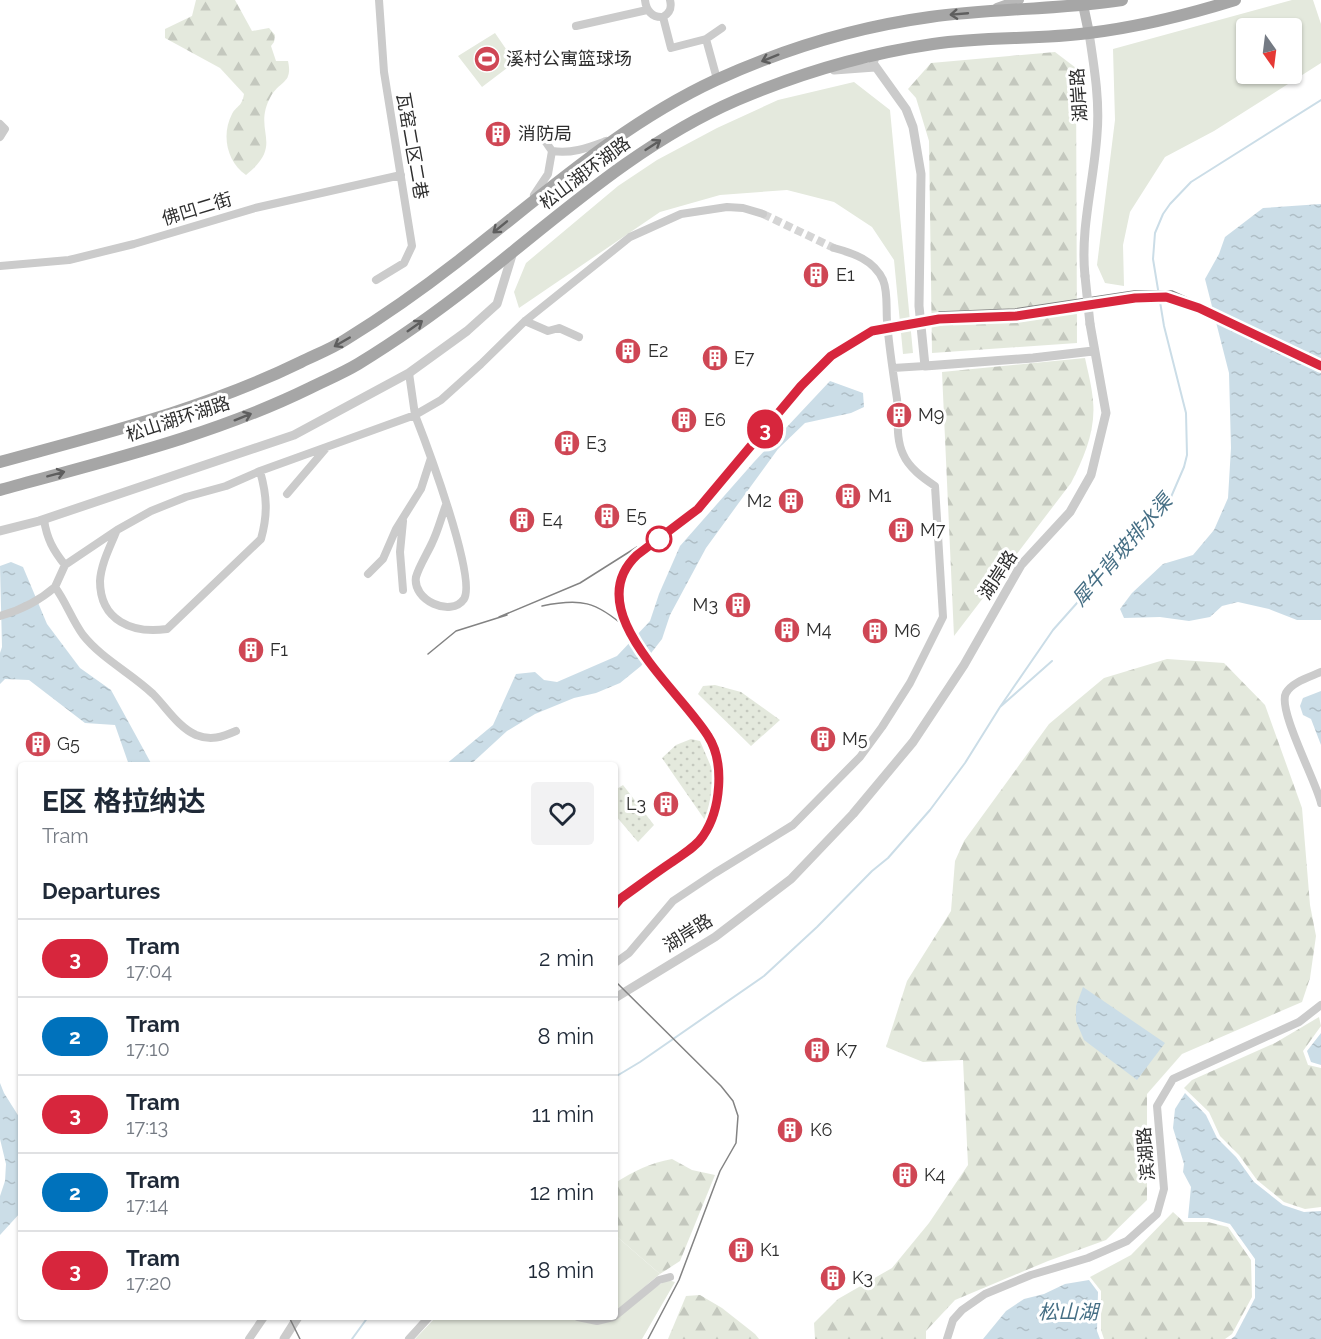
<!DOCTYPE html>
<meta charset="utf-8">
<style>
body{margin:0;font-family:Raleway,"Noto Sans SC",sans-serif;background:#f2f2f3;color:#1f2937;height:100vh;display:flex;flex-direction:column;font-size:22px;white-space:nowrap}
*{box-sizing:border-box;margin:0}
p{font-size:20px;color:#747a83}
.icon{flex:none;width:33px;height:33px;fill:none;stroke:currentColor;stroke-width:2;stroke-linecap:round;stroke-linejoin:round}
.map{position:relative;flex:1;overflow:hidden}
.panel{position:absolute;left:18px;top:762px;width:600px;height:558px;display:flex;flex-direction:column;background:#fff;border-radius:6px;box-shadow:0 2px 4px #0004}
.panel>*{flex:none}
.badge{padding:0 12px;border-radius:20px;font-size:21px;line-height:39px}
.needle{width:39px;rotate:166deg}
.buttons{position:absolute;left:1236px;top:18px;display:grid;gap:12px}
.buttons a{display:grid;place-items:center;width:66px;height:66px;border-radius:6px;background:#fff;box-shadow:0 2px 4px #0004;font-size:30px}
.map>.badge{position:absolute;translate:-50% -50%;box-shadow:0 0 0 3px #fff}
h2{padding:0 24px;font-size:22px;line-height:54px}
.round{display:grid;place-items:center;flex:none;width:63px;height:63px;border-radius:6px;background:#f2f2f3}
.summary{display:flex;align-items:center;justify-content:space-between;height:102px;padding:0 24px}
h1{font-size:28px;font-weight:700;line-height:45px}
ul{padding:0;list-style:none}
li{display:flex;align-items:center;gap:18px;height:78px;padding:0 24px;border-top:2px solid #e0e1e3}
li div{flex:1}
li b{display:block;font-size:22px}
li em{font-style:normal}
li .badge{min-width:66px;font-weight:700;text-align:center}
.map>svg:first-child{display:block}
</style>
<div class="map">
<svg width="1321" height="1339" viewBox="0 0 1321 1339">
<defs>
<pattern id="forest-firs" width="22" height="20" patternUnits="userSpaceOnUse" patternTransform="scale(1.5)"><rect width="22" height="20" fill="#e4e9dd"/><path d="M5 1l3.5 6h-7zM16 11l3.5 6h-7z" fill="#c4c8be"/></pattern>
<pattern id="park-dots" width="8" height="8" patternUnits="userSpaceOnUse" patternTransform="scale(1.5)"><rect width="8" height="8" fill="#e4e9dd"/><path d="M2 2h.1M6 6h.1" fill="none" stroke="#c4c8be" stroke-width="1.8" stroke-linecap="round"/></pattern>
<pattern id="water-ripples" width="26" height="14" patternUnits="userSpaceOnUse" patternTransform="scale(1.5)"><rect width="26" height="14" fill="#cbdde7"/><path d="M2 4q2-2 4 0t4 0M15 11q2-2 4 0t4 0" fill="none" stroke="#afbec6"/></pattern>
</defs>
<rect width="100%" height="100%" fill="#fff"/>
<path fill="#e4e9dd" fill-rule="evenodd" d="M1292 0H1313L1321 24V63L1214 131 1165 157 1130 212 1123 245 1124 286 1105 283 1097 265 1115 120 1113 49ZM1246 28H1292V74H1246Z
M495 33 515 62 482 87 458 56Z
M854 82 890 110 913 353 903 354 894 260 872 227 834 202 787 190 720 195 660 212 519 308 514 292 526 263 618 186 657 160 717 128 778 100Z
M615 1235 660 1274C644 1286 631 1301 615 1313Z
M668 1280 675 1282 642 1339H415L436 1317H571C617 1339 633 1296 668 1280Z"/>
<path fill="url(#forest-firs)" d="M196 0H235L252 31 269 28 275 35 274 42 271 46 276 61H288C293 83 280 81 271 96 251 132 286 143 246 175 227 162 221 135 232 114 237 105 242 107 244 94L220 68 165 38V29L192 16Z
M1055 52 1076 68 1077 343 932 353 929 141 916 98 908 89 931 63Z
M1085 358C1088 372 1092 387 1093 401 1096 430 1084 458 1071 483L954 636 942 372Z
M1167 659 1224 663 1265 705 1302 808 1310 905 1316 936 1310 978 1302 1002 1182 1054 1147 1094V1200L1106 1240 1048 1261 955 1300 926 1331V1339H815L814 1323 838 1299 892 1268 929 1223 968 1165 963 1060 923 1062 886 1047 907 981 951 911 955 861 964 841 1049 724 1104 678Z
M1319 1017 1321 1026 1303 1051 1308 1065 1321 1068V1207L1305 1209 1284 1202 1257 1180 1239 1155 1220 1136 1209 1112 1184 1088 1192 1080 1275 1043Z
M672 1159 692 1170 715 1175 680 1261 660 1274 615 1235V1183C634 1171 650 1163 672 1159Z
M1173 1212 1184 1222H1208L1228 1227 1251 1260 1252 1297 1232 1334 1225 1339H1104L1101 1330V1291L1090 1277 1131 1255Z
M700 1295 722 1308 755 1334 759 1339H668L686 1296Z"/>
<path fill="url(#park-dots)" d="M715 685 741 692 780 720 751 746 698 694 703 686Z
M691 739 700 741 712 769 711 820 707 823 662 758 676 745Z
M623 785 654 825 638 842 615 815V790Z"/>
<path fill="url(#water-ripples)" d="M1321 204V620H1297L1269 609 1238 602 1222 606 1210 617 1189 621 1160 617 1124 618 1120 609 1132 593 1163 564 1193 555 1214 530 1228 498 1231 448 1229 373 1205 279 1219 254 1225 237 1263 208Z
M830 381 863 393 864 407 851 413 805 423 778 449 706 548 670 615 662 639 641 666 620 683 596 693 574 698 535 714 507 731 470 765H445L493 725 516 674 535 672 544 680 557 682 617 656 650 621 659 594 680 546 754 462Z
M11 562 23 567 47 624 80 668 111 690 152 765H129L115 725 85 723 29 680 5 679 0 684V653L2 647 0 566Z
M1321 691V745L1311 719 1303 715 1300 706 1303 698Z
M1083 987 1165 1043 1137 1080 1084 1040 1076 1021V1006Z
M1321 1033V1065L1311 1062 1307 1051Z
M0 1083 4 1093 21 1120V1212L0 1235V1196L5 1181 6 1164 0 1139Z
M1185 1093 1206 1115 1217 1138 1236 1157 1254 1182 1283 1205 1304 1212 1321 1211V1339H1231L1235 1336 1255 1298V1259L1230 1224 1208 1218H1188L1191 1187 1183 1172 1184 1164 1173 1128 1175 1109Z
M1089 1280 1098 1292 1097 1331 1100 1339H983L1006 1311 1024 1299 1044 1294 1065 1284Z"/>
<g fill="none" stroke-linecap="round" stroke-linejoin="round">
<path stroke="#cbdde7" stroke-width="2" d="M1000 707 1053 630 1171 497 1184 467 1187 455 1186 413 1164 326 1153 259 1155 233 1163 214 1170 204 1191 182 1321 100
M615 1077 640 1062 764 976 817 927 872 871 888 858 930 810 965 763 1000 707 1052 661
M352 1339 368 1317"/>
<path stroke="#d5d5d5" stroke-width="8" stroke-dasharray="8 4" stroke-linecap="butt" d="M763 214 834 248"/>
<path stroke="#cbcbcb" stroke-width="8" d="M645 0C646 10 652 18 663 17
M663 17 671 48 706 39 717 79
M663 17C670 13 672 8 670 0
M576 26 647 10
M706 39 722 28
M0 124 5 129 0 137
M543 138 552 151C572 154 587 148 606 141
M534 195 548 174 552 151
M0 266 69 260 134 244 255 208 401 175
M376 280 404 263 412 246 384 72 379 0
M525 321 548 331 559 328 579 337
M893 368 925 366
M287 494 327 447
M446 505C441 518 438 531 432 543 427 554 419 566 416 577 412 600 451 618 464 599 477 578 426 443 415 415L441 400 481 364 525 321 630 237 681 214 727 207 743 208 763 214
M44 520C47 539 53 550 65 565
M403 521 400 552 403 590
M116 532C110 547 101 564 100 581 100 621 133 634 167 629L261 539C268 514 267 496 260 471
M368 574 383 559 396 529 421 489 431 458
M0 616C21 610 39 601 55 587
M1321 672C1310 677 1292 682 1286 693 1277 709 1316 781 1321 803
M236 731C222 737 211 741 196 735 178 727 166 707 153 694 131 673 102 659 83 635 72 620 66 602 55 587L65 565 117 530 151 511 186 497 226 486 260 471 415 415 409 373
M615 963 629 953 673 901 715 873 793 825 860 757 882 727 910 683 943 617 935 486C923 478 909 468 903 454 895 437 899 417 897 399 893 373 889 347 887 321 886 307 888 292 883 280 874 260 853 253 834 248
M615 1316 659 1280 670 1277
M578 1317 597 1321 613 1317
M249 1339 264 1317
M409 1339 429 1317
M947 1339 953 1320 962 1310 985 1294 1031 1275 1088 1258 1127 1241 1157 1214 1164 1189 1157 1106 1173 1079 1299 1022 1321 1005"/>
<path stroke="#cbcbcb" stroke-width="9" d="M881 54 875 57 873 63 906 109 913 127 921 174 919 306 925 366 1033 358 1093 351
M834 70 875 67
M1085 276C1080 228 1094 182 1097 134 1100 101 1094 66 1089 33
M0 531 39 521 294 435 409 373 467 331 497 304 513 252
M615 998 715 937 791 879 853 814 913 742 964 665 1021 565 1070 512 1091 475 1106 413 1090 324
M284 1339 298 1317"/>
<path stroke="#b8b8b8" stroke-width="10" d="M1082 0 1089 33
M997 8 1019 0"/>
<path stroke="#a6a6a6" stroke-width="12" d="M0 462C102 434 205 409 301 362 315 355 331 349 345 340 384 316 421 290 457 262 541 197 619 125 716 80 784 49 856 27 930 17 994 8 1058 10 1122 0
M0 490C105 461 212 436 310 388 326 380 343 373 358 364 399 339 438 311 475 282 559 216 638 143 737 100 800 73 865 54 933 44 985 36 1037 40 1089 33 1138 27 1187 15 1235 0"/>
<path stroke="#838383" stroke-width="1.5" d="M939 312 1015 309 1134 291H1172L1230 317 1321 361
M542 606C580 598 596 601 626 628
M499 617 580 583 637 547
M428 654 456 631 507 615
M615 905 620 899C637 887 654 874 672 862 683 854 696 847 703 836 721 810 725 763 708 736 680 690 578 610 637 555L698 509 810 376
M615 981 721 1086 733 1101 738 1116 736 1143 720 1171 679 1280 648 1339
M289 1317 300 1339"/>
<path stroke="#cbcbcb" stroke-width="9" d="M1085 276 1090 324"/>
</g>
<defs><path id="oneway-shaft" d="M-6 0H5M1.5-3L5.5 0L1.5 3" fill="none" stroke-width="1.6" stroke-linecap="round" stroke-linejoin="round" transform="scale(1.5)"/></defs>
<g stroke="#5e5e5e">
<use href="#oneway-shaft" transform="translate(959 14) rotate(175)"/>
<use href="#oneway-shaft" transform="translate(770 58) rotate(158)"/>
<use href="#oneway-shaft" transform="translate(653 145) rotate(-33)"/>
<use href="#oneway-shaft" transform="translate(500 227) rotate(141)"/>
<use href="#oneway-shaft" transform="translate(415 326) rotate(-35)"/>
<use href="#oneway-shaft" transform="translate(342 342) rotate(150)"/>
<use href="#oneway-shaft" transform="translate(243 417) rotate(-22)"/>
<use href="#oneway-shaft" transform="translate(56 474) rotate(-15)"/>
</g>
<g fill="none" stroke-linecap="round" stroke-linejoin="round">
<defs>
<path id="line" d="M615 905 620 899C637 887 654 874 672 862 683 854 696 847 703 836 721 810 725 762 708 736 680 690 578 610 637 555L698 509 801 386 831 356 872 331 939 319 1016 316 1135 298 1166 297 1199 308 1321 366"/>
</defs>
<use href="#line" stroke="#fff" stroke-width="14"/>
<use href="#line" stroke="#d7263d" stroke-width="9"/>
</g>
<defs>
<symbol id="stadium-disc" viewBox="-11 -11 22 22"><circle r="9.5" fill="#cf4654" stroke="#fff"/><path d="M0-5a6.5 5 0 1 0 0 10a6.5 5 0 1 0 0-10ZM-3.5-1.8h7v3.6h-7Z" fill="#fff"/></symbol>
<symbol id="building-disc" viewBox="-11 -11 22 22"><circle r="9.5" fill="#cf4654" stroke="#fff"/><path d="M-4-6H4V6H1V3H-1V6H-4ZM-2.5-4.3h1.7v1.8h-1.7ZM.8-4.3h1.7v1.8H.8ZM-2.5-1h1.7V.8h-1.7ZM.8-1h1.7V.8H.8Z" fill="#fff"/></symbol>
</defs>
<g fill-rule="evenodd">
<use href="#stadium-disc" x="472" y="44" width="30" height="30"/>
<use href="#building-disc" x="483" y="119" width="30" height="30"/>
<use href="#building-disc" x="801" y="260" width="30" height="30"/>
<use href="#building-disc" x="613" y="336" width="30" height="30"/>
<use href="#building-disc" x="700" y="343" width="30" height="30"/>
<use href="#building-disc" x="884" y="400" width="30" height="30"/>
<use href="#building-disc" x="669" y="405" width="30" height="30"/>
<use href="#building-disc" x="552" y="428" width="30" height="30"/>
<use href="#building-disc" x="833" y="481" width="30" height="30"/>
<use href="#building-disc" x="776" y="486" width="30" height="30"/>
<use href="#building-disc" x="592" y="501" width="30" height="30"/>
<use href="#building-disc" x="507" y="505" width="30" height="30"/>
<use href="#building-disc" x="886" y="515" width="30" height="30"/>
<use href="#building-disc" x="723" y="590" width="30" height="30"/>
<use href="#building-disc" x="772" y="615" width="30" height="30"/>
<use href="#building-disc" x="860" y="616" width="30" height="30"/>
<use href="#building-disc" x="236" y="635" width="30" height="30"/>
<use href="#building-disc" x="808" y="724" width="30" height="30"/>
<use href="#building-disc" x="23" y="729" width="30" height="30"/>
<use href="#building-disc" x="651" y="789" width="30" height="30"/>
<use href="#building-disc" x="802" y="1035" width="30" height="30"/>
<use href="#building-disc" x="775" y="1115" width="30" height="30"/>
<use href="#building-disc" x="890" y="1160" width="30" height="30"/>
<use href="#building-disc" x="726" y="1235" width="30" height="30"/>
<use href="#building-disc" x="818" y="1263" width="30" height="30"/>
</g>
<circle fill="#fff" stroke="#d7263d" stroke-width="3" cx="659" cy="539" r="12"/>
<g text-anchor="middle" stroke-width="6" stroke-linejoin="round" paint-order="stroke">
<g font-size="18" fill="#2e2e2e" stroke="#fff" text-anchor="start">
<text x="506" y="65">溪村公寓篮球场</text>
<text x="518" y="140">消防局</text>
<text x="836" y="281">E1</text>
<text x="648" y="357">E2</text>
<text x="734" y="364">E7</text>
<text x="918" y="421">M9</text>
<text x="704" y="426">E6</text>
<text x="586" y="449">E3</text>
<text x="868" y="502">M1</text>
<text x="772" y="507" text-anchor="end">M2</text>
<text x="626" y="522">E5</text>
<text x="542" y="526">E4</text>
<text x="920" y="536">M7</text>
<text x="718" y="611" text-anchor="end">M3</text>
<text x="806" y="636">M4</text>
<text x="894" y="637">M6</text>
<text x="270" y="656">F1</text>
<text x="842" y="745">M5</text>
<text x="57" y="750">G5</text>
<text x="646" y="810" text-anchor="end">L3</text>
<text x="836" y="1056">K7</text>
<text x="810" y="1136">K6</text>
<text x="924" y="1181">K4</text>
<text x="760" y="1256">K1</text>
<text x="852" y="1284">K3</text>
</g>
<g font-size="18" fill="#2e2e2e" stroke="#fff">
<text transform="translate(1079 95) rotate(-94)" y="6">湖岸路</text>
<text transform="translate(412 146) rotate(80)" y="6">瓦窑二区二巷</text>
<text transform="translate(585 173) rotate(-37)" y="6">松山湖环湖路</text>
<text transform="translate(197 209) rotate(-17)" y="6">佛凹二街</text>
<text transform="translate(178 419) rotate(-18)" y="6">松山湖环湖路</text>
<text transform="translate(998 575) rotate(-57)" y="6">湖岸路</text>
<text transform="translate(688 933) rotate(-32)" y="6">湖岸路</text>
<text transform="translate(1146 1154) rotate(-95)" y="6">滨湖路</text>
</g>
<g font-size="20" font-style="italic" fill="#466f85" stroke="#fff">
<text transform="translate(1122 550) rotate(-49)" y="7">犀牛背坡排水渠</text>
<text x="1068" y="1319">松山湖</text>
</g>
</g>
</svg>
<div class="buttons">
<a><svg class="needle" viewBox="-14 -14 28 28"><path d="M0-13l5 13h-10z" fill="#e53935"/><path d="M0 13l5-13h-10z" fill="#747a83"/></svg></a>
</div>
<b class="badge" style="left:765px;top:429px;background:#d7263d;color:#fff">3</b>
<section class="panel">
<div class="summary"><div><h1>E区 格拉纳达</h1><p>Tram</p></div><a class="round"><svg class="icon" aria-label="heart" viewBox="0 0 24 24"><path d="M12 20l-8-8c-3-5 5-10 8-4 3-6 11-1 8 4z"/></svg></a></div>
<h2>Departures</h2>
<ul>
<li><span class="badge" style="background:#d7263d;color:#fff">3</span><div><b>Tram</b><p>17:04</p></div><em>2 min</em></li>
<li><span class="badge" style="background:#0072bc;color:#fff">2</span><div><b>Tram</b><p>17:10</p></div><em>8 min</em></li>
<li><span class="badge" style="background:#d7263d;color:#fff">3</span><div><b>Tram</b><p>17:13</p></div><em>11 min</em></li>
<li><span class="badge" style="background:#0072bc;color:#fff">2</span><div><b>Tram</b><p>17:14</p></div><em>12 min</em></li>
<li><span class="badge" style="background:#d7263d;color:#fff">3</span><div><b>Tram</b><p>17:20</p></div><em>18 min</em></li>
</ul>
</section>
</div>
